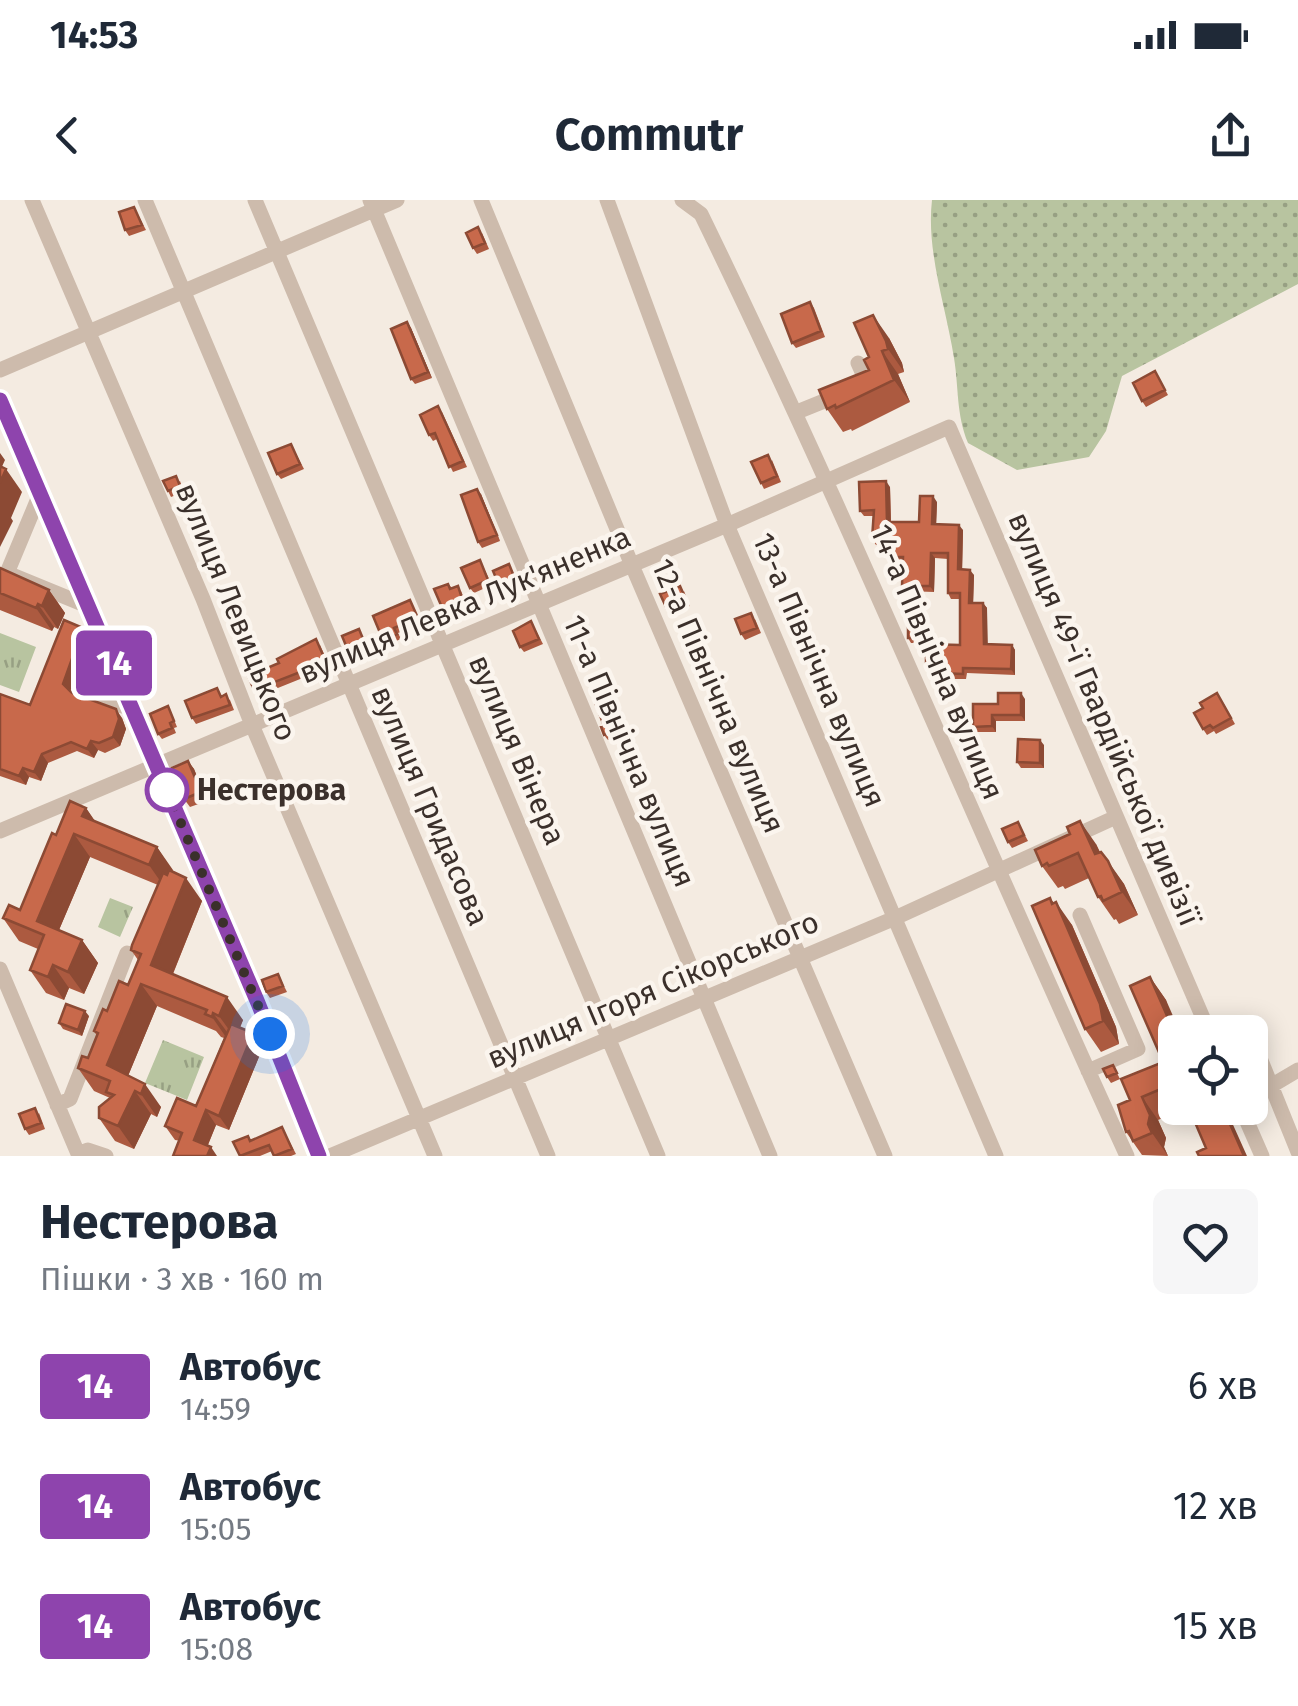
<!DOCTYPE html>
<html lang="uk">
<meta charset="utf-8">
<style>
body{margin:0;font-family:"Fira Sans",sans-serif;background:#f6f6f7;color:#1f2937;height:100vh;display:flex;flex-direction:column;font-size:38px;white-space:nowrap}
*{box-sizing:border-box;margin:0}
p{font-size:32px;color:#747a83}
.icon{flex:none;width:55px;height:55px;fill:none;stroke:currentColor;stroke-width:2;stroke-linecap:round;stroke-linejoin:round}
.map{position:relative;height:956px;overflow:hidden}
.details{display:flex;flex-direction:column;background:#fff;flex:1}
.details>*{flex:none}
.badge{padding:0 20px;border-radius:8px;font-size:35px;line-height:65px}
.controls{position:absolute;left:1158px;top:815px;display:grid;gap:20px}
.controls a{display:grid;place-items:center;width:110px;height:110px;border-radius:15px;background:#fff;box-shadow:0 5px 25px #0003;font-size:50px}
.you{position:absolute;width:50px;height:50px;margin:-25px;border:8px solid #fff;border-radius:50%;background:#1a73e8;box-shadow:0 0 0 15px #1a73e833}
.map>.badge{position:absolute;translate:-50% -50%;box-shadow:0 0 0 5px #fff}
.round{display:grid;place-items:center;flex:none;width:105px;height:105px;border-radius:15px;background:#f6f6f7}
.head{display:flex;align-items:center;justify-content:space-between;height:170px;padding:0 40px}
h1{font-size:48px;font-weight:700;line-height:75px}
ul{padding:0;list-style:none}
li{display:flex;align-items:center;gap:30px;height:120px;padding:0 40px}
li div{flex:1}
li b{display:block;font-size:38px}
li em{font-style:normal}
li .badge{min-width:110px;font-weight:700;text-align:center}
.status{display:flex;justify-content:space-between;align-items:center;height:70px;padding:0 50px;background:#fff;direction:ltr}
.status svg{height:28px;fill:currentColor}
header{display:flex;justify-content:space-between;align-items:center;height:130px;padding:0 40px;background:#fff;font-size:45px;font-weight:700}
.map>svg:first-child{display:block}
</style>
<div class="status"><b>14:53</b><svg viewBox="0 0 49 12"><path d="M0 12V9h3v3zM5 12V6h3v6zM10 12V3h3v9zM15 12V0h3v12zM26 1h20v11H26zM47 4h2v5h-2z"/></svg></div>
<header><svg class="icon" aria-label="back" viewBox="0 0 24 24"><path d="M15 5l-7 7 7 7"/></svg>Commutr<svg class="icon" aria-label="share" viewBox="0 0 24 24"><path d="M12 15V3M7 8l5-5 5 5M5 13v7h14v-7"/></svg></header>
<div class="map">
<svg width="1298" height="956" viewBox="0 0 1298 956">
<defs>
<pattern id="grass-dots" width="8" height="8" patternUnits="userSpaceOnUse" patternTransform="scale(2.5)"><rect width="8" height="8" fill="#b8c4a0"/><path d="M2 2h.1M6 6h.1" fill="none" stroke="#97a083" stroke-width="1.8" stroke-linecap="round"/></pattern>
<pattern id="park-tufts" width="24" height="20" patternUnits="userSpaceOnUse" patternTransform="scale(2.5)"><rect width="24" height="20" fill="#b8c4a0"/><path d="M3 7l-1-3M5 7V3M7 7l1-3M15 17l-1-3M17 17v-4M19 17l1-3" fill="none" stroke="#97a083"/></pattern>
</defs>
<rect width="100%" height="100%" fill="#f4ebe1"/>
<path fill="url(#grass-dots)" d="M932 0H1298V84L1122 176 1106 231 1089 257 1017 270 968 243C956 213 959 189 954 158 946 107 926 51 932 0Z"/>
<path fill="url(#park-tufts)" d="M0 433 36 447 19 492 0 485Z
M110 698 133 707 120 737 98 727Z
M163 840 204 857 187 900 145 883Z"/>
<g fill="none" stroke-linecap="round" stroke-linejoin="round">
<path stroke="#cdbbac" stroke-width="15" d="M32 0 203 399 252 525 435 956
M145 0 548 956
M255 0 658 956
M370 0 770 956
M481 0 631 363 885 956
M607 0 727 325 996 956
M682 0 701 14C852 324 983 643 1127 956
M858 163 867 183 860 186
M0 170 397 0
M0 200 258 803 319 956
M797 212 839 195
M40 294 7 373 90 407
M102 436 82 492 134 510
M0 631 727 325 949 227 1209 832
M1080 715 1138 849 1088 871
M0 769 79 956
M1250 862 1260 858 1298 952
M1271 886 1298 870
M57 905 70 899 127 753
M1241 908 1262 956
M78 954 88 950 106 956
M330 956 895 718 1116 617"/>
</g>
<path fill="#ac5a40" d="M134 7 146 30 129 36 125 30Z
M482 33 489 49 477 54 473 48Z
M810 102 814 108 825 137 796 148 792 143Z
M407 122 411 128 432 178 415 184 411 179Z
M889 138 902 163 904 172 898 174 910 202 852 231 851 229 843 232 827 209 869 170Z
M1155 171 1168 195 1146 207 1142 201Z
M442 212 467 267 453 272 437 239 433 241 429 235Z
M291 244 304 269 281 279 277 274Z
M772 260 781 282 764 289 761 283Z
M180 281 184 292 171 297 168 291Z
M890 287 891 322H919L937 302 936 324 963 330 962 370 974 375 973 403H983L987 408V444L1012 445 1015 450V475L967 473 966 479H943L939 473V468H929L926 463 960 445V399H951L948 393V359L935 358 934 392 906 391 902 386 903 362H898L894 357V346L876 345 872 339 873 316H864L860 311Z
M481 294 500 341 482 348 478 342Z
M480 360 492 385 474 393 470 388Z
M509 364 521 389 505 396 501 390Z
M0 368 49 390 65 413 58 429 54 427 52 431 0 410Z
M448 384 452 388 461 391 466 403 457 407 460 412 448 417 444 412Z
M684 391 690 406 670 414 667 409Z
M410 400 421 424 398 433 401 439 386 445 383 440Z
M922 410 921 443H911L908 438Z
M755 419 761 433 745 440 741 434Z
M531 421 543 444 524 452 520 447Z
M83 428 89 438 70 492 122 518 126 529 120 546 105 553 98 550 94 558 77 551 48 563 41 581 29 577 26 585 0 576V494L30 505Z
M359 429 369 451 353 458 349 453Z
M320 445 330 467 258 496 254 490Z
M222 496 230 500 234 510 196 524 192 518Z
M1025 499V521H996V532H977L973 527 998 504Z
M1221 499 1235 524 1216 534 1214 531 1207 535 1203 529Z
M615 504 624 526 613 531 616 537 608 540 604 535V526Z
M171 512 177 527 174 528 176 533 162 539 158 534Z
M1044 545V568H1021L1017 562Z
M188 561 194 569 207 601 190 607 184 599Z
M86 608 95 622 157 647 172 671 202 701 173 774 243 820 240 828 263 847 229 930 216 925 208 945 175 940 165 926 196 906 224 838 221 837 216 831 157 806 128 876 161 907 157 917 151 914 134 949 115 941 99 918 110 898 94 891 78 868 88 858 97 836 94 831 128 785 138 760 131 750 158 685 90 657 59 730 82 740 98 763 84 794 69 788 64 800 46 793 30 770 38 749 19 741 3 718 20 710 56 635Z
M1018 622 1028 641 1012 648 1008 642Z
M1096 644 1100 652 1124 684 1138 715 1119 724 1116 719 1114 720 1098 697 1089 678 1065 689 1063 686 1058 688 1042 666Z
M1050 698 1072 725 1116 827 1119 844 1101 852 1085 829Z
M278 774 287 792 270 798 266 792Z
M1150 777 1166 800 1175 832V908L1184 909 1158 920 1166 938 1164 947 1168 956 1142 955 1126 932 1130 900 1163 862Z
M89 816 82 836 63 829 59 823Z
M1113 865 1120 879 1111 883 1107 877Z
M39 913 45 929 29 935 25 929Z
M282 927 296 954 291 956H274L272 951 260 956H240L248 936 251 940Z"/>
<path fill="#8c4a34" d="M873 115 889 138 902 163 904 172 888 149Z
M407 122 411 128 432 178 428 172Z
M882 151 898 174 910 202 894 180Z
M0 253 5 260 0 271Z
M6 269 22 292 11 318 13 321 0 347V283Z
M886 281 890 287 891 327 887 322Z
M477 289 481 294 500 341 497 335Z
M933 296 937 302 936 330 932 324Z
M959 325 963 330 962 375 958 369Z
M931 353 935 358 934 392 930 386Z
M970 370 974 375 973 408 969 403Z
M49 390 65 413 58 429 42 406Z
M983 403 987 408 988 450 984 444Z
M38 404 54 427 52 431 36 408Z
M918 405 922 410 921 443 917 438Z
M83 428 89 438 69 494 63 484Z
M1012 445 1015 450V475L1011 469Z
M1021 493 1025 499V521L1021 515Z
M116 509 122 518 126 529 120 546 113 537Z
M992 515 996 521V532L992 526Z
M1040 540 1044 545V568L1040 563Z
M91 541 98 550 94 558 87 549Z
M42 554 48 563 41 581 34 572Z
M188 561 194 569 207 601 201 592Z
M23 568 29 577 26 585 19 576Z
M86 608 102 631 82 616Z
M1080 621 1096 644 1111 677 1095 654Z
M74 634 90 657 53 744 37 721Z
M157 647 173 670 165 688 149 665Z
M1108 661 1124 684 1138 715 1122 692Z
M186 678 202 701 167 788 151 765Z
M1050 698 1061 714 1056 702 1072 725 1116 827 1119 844 1103 821Z
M82 740 98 763 84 794 68 772Z
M53 765 69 788 64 800 48 777Z
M1150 777 1166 800 1180 832H1175Z
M141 784 157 806 123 888 107 865Z
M227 797 243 820 235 838 219 816Z
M85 811 89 816 82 836 78 830Z
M213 813 230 836 228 840 212 817Z
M253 833 263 847 229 930 219 916Z
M145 884 161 907 157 917 141 894Z
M135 891 151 914 134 949 118 926Z
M1142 897 1158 920 1166 938 1164 947 1168 956 1152 933 1148 924Z
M1223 908 1230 918 1247 956H1244Z
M206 910 216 925 204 954 194 940Z
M211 947 217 956H207Z"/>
<path fill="#c8694b" stroke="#8c4a34" stroke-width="2.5" d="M134 7 142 25 125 30 119 12Z
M478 27 485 43 473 48 466 33Z
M810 102 821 131 792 143 781 114Z
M873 115 886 141 888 149 882 151 894 180 836 208 835 205 827 209 819 190 869 170 864 160 869 157 854 123Z
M407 122 428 172 411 179 391 129Z
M1155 171 1165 190 1142 201 1133 183Z
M438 206 463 261 449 267 435 233 429 235 420 215Z
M291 244 300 264 277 274 268 253Z
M768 255 777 276 761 283 751 262Z
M0 266 6 269 0 283Z
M176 276 180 286 168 291 163 281Z
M886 281 887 322H919L920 296H933L932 324 959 325 958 369 970 370 969 403H983L984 444 1012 445 1011 469 963 468V474L939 473V463H926V444L960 445V393H948V353H931L930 386H902L903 357H894V340L872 339 874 310 860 311 859 282Z
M477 289 497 335 478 342 461 295Z
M480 360 488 380 470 388 461 368Z
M509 364 517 384 501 390 493 371Z
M0 368 49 390 42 406 38 404 36 408 0 393Z
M448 384 450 389 458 386 462 398 454 401 456 407 444 412 434 389Z
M680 386 686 400 667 409 660 394Z
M410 400 418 418 394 428 397 434 383 440 373 416Z
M908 405H918L917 438H908Z
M751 413 757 428 741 434 735 419Z
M64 420 83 428 63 484 72 493 116 509 119 519 113 537 99 543 91 541 87 549 71 542 42 554 34 572 23 568 19 576 0 569V494L30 505Z
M531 421 539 439 520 447 513 431Z
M359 429 366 446 349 453 342 436Z
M316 439 326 462 254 490 248 476 279 463 277 459Z
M217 488 221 497 226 494 230 505 192 518 185 501Z
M998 493H1021V515H992V526L973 527V504H998Z
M1217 493 1231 518 1213 528 1210 525 1203 529 1194 513 1203 508 1200 503Z
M611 499 620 521 610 525 612 532 604 535 601 527 604 526 596 505Z
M168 506 174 521 170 523 172 528 158 534 150 514Z
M1018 539 1040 540V563L1017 562Z
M188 561 201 592 184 599 172 568Z
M70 601 86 608 82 616 157 647 149 665 74 634 37 721 82 740 68 772 53 765 48 777 30 770 44 735 3 718 9 705 20 710 52 633 56 635Z
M1080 621 1095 654 1101 652 1108 661 1122 692 1103 701 1101 696 1098 697 1078 653 1049 666 1047 663 1042 666 1035 650 1070 634 1067 627Z
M1018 622 1024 635 1008 642 1002 629Z
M169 670 186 678 151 765 227 797 219 816 213 813 212 817 205 814 207 810 141 784 107 865 145 884 141 894 135 891 118 926 99 918V907L114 895 106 892 110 881 78 868 82 856 88 858 98 833 94 831 103 809 107 811 119 781 128 785 141 754 131 750 132 745 163 673 167 675Z
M1050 698 1052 704 1056 702 1100 804 1103 821 1085 829 1032 706Z
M278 774 283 786 266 792 262 780Z
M1150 777 1175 834V861L1165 866 1130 786Z
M66 804 85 811 78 830 59 823Z
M231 824 253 833 219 916 206 910 194 940 211 947 207 956H173L182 933 165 926 177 898 196 906Z
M1163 862 1171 878 1166 881 1168 886 1142 897 1150 915 1148 924 1152 933 1133 941 1129 931 1126 932 1118 905 1130 900 1121 879Z
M1113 865 1117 873 1107 877 1103 869Z
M35 908 41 923 25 929 19 914Z
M1223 908 1244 956H1199L1197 952 1206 948 1194 920Z
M282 927 292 949 274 956 269 945 240 956 233 942 248 936 250 941Z"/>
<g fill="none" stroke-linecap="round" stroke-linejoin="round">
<defs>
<path id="line" d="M0 200 258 803 319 956"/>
</defs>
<use href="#line" stroke="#fff" stroke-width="22"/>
<use href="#line" stroke="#8e44ad" stroke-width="15"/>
<path stroke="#3b302b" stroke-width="10" stroke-dasharray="0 18" d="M167 590 270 834"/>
</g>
<circle fill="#fff" stroke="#8e44ad" stroke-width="5" cx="167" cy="590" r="20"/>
<g text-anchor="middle" stroke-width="9" stroke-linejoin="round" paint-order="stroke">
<g font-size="30" fill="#3b302b" stroke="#fbf5ee">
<text transform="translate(465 405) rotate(-23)" y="10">вулиця Левка Лук'яненка</text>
<text transform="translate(236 412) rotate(68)" y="10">вулиця Левицького</text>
<text transform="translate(937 462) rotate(67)" y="10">14-а Північна вулиця</text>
<text transform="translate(819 470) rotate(67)" y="10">13-а Північна вулиця</text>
<text transform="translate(718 496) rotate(67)" y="10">12-а Північна вулиця</text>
<text transform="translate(1104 519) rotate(67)" y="10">вулиця 49-ї Гвардійської дивізії</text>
<text transform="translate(517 550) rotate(67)" y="10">вулиця Вінера</text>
<text transform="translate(629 551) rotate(67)" y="10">11-а Північна вулиця</text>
<text transform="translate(430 606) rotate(67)" y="10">вулиця Гридасова</text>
<text transform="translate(653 790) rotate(-23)" y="10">вулиця Ігоря Сікорського</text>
</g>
<g font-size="30" font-weight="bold" fill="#3b302b" stroke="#fbf5ee" text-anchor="start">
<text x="197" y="600">Нестерова</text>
</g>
</g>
</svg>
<div class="controls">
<a><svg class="icon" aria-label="locate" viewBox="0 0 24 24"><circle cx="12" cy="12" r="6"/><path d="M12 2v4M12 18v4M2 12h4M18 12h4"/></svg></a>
</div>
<div class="you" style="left:270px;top:834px"></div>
<b class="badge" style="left:114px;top:463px;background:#8e44ad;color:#fff">14</b>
</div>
<section class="details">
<div class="head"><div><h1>Нестерова</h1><p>Пішки · 3 хв · 160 m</p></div><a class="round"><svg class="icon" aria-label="heart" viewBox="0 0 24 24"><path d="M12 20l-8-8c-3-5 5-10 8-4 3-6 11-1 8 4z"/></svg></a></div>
<ul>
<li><span class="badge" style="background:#8e44ad;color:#fff">14</span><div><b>Автобус</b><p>14:59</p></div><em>6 хв</em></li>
<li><span class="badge" style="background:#8e44ad;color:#fff">14</span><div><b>Автобус</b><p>15:05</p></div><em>12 хв</em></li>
<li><span class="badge" style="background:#8e44ad;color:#fff">14</span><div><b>Автобус</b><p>15:08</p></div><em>15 хв</em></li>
</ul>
</section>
